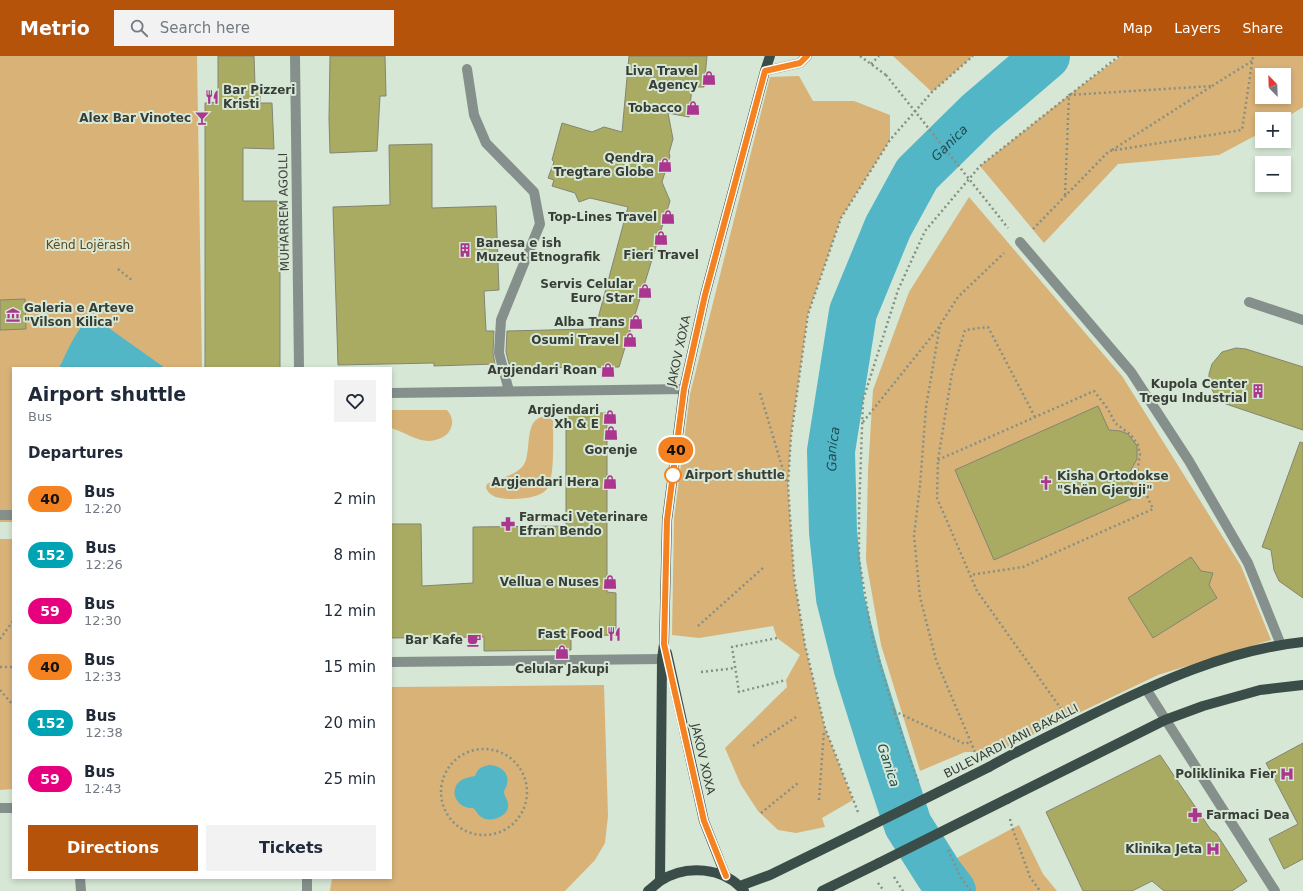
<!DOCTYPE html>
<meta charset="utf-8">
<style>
body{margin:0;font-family:"DejaVu Sans",sans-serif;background:#f2f2f3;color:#1f2937;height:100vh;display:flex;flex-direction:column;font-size:15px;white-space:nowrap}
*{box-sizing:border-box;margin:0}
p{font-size:13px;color:#747a83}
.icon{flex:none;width:22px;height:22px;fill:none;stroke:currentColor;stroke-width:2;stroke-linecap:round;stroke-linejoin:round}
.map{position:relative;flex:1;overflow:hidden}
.side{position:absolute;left:12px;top:311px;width:380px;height:512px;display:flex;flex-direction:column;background:#fff;border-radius:0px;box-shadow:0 2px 6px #0003}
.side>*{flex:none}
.badge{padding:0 8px;border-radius:13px;font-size:14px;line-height:26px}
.needle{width:26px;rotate:337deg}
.fabs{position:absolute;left:1255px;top:12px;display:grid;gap:8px}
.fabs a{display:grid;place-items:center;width:36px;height:36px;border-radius:0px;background:#fff;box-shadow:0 2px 6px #0003;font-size:20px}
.map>.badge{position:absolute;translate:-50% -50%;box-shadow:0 0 0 2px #fff}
h2{padding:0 16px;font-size:15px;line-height:36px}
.round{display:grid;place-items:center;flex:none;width:42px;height:42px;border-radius:0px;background:#f2f2f3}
.overview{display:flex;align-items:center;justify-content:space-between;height:68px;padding:0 16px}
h1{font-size:19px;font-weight:700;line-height:30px}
.button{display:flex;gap:8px;margin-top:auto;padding:8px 16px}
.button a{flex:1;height:46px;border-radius:0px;background:#b45309;color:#fff;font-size:16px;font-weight:700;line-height:46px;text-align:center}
.button a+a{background:#f2f2f3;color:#1f2937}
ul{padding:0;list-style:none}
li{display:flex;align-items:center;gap:12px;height:56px;padding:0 16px}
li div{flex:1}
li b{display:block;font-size:15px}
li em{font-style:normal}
li .badge{min-width:44px;font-weight:700;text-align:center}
header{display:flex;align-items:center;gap:24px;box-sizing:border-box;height:56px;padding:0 20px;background:#b45309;color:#fff}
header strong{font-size:19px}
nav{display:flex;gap:22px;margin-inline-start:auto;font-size:14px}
.search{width:280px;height:36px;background:#f2f2f3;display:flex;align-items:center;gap:10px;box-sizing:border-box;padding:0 14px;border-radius:0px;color:#747a83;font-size:15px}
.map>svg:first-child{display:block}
</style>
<header>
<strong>Metrio</strong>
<div class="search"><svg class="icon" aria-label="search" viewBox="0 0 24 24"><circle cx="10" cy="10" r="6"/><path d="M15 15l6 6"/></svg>Search here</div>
<nav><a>Map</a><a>Layers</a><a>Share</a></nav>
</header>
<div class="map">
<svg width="1303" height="835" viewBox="0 0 1303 835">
<rect width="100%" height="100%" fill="#d6e7d5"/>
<path fill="#d9b278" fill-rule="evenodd" d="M0 0H197L202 312H13V466H0Z
M893 0H973L932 36Z
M1121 0H1303V51L1284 63H1262V76L1219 99 1118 108 1044 187 980 110 1069 39ZM1262 19H1284V41H1262Z
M799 20 813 45H854L890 59V84L841 162 808 258 791 380 788 429 794 521 805 589 825 672 853 744 822 762 825 771 796 777 778 774 758 755 741 729 725 692 787 631 786 624 800 599 777 582 773 570 699 582 672 579 674 463 690 338 770 21Z
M969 141 1122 320 1241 510 1271 584 1158 619 997 696H965L920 715 881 589 866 504 868 415 873 334 909 236Z
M391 354H447C452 360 454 366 450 374 448 378 445 380 441 382 422 391 409 377 391 372Z
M545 360 549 361 553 365C553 379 555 423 547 433 540 442 521 443 509 443 500 442 490 442 486 432L487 428C498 422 515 420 523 410 533 396 522 363 545 360Z
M0 483H13V733L0 734Z
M604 629 608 760 605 787 595 804 565 835H330L332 822H391V631Z
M1019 769 1043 818 1057 835H971L960 820 953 804Z"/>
<path fill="#52b6c6" d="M91 263H96L165 312H59C66 299 77 269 91 263Z
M489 709C499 709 510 716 507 728 507 731 504 733 504 736 504 740 508 744 508 748 510 759 493 767 483 762 478 760 477 755 473 752 457 753 448 735 460 725 464 722 470 721 475 720 478 712 481 711 489 709Z"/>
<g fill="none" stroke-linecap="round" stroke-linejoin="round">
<path stroke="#52b6c6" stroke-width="48" id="s1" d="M952 835 939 818 908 769 883 693 858 613 840 542 833 476 831 395 853 256 888 171 917 118 978 58 1046 0"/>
</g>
<path fill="#a9ab63" stroke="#848571" d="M218 0H254L255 29H260V47H272L274 93 243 92V145H280V312H205V47L218 46Z
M330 0H385L386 40H380L377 95 330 97 329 63Z
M629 0H707L704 31H692L689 61 668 57 673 83 669 97 670 100 662 126 670 145 619 311 515 312V307L509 308 506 296 507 275 591 273 594 265 597 266 628 151 590 142 579 146 575 137 552 130 554 124 548 122 554 106 552 104 562 67 592 76 604 71 622 76Z
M432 88V152L496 150 499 234 484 235 486 275H494L493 297 495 308 434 310V307L338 309 333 151 390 149 389 89Z
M25 243 26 273 0 274V244Z
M1236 292 1246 293 1303 311V374L1226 348 1216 341 1209 328V318L1212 308 1222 296Z
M1098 350 1109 374 1120 375 1128 378 1137 390V403L1128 419 1138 440 994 504 955 414Z
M566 357H607V536L616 537V579L571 580V594L484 595V581L391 582V468H421L422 530 473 527V471L566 470Z
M1300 386 1303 387V542L1279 525 1274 514 1271 494 1262 491Z
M1191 501 1201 515 1213 517 1209 529 1217 542 1153 582 1128 542Z
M1303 687V803L1284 813 1269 783 1298 768 1266 707Z
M1160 699 1211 774 1216 777 1247 825 1232 835H1164L1152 825 1132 835H1083L1046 756Z"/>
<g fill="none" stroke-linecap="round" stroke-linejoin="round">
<path stroke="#859084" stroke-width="2.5" stroke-dasharray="2 3" stroke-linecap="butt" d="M860 0 886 19
M871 8 879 0
M1212 30 1252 5
M1065 139 1069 39 1212 30 1112 94
M989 148 1008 172
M1033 173 1109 95 1242 74 1253 0
M118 213 133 225
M760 337 787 427
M1035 361 988 271 965 274 952 317 938 404 937 442 977 535 1062 654
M863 366 940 270
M938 404 1094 335 1108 353 1115 367 1131 379 1138 389 1140 398 1137 418 1153 453 1023 511 970 519
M698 570 764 511
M777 582 732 591 739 636 786 624
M0 583 13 565
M0 611H13
M701 616 736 612
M0 634 13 649
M894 655 965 688 970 686
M753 690 796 661
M441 736a43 43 0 1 1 86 0a43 43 0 1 1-86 0Z
M975 696 936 604 920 541 914 480 920 429 926 351 940 269 958 241 1004 197
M918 725 912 709 894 655 872 580 859 503V456L863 344 898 234 925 175 980 110 1119 0
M819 744 824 674
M858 756 825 672 805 589 794 521 788 429 791 380 808 258 841 162 890 84 932 36 973 0
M761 757 798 727
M1010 763 1012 771 1030 821 1040 835
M948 794 960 820 971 835
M894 821 903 835
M878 827 884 835"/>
<path stroke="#85908c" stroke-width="10" d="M295 0 299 312
M467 13 474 59 486 87 534 136 540 168 501 264 499 297 509 335
M765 15 800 7 807 0
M1020 186 1131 316 1189 405 1248 507 1281 589
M1249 246 1303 264
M391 337 684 333
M0 459H13
M391 606 662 603
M1146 633 1275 835
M0 752H13
M80 822 81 835
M307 822V835"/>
<path stroke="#3b4d48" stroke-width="10" d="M667 597 704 765 726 821
M989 711C1021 693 1055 677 1089 660 1156 627 1227 594 1303 586
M1007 743 1165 664 1203 650 1260 634 1303 629
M660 825 662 603 664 588 667 464 684 333 705 239 765 15 770 0
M740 830 770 819 860 775
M648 835C652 832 656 828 660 825 686 808 724 811 744 835
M822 835 879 807"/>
<path stroke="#859084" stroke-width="2.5" stroke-dasharray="2 3" stroke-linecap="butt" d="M886 19 989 148"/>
<path stroke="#3b4d48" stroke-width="10" d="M860 775 989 711
M879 807 1007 743"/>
</g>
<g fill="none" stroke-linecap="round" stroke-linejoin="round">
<defs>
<path id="line" d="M726 820 704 765 664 588 667 464 684 333 705 239 765 15 800 7 807 0"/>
</defs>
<use href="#line" stroke="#fff" stroke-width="9"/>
<use href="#line" stroke="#f58220" stroke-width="6"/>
</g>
<defs>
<symbol id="shop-bare" viewBox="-9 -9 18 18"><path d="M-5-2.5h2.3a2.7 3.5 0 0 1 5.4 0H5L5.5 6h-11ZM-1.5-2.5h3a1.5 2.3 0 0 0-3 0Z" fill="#aa368f" stroke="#d6e7d5" stroke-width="2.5" paint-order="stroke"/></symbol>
<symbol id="restaurant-bare" viewBox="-9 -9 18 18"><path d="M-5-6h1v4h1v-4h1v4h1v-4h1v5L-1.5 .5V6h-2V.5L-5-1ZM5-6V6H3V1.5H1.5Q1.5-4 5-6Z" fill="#aa368f" stroke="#d6e7d5" stroke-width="2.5" paint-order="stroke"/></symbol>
<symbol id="bar-bare" viewBox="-9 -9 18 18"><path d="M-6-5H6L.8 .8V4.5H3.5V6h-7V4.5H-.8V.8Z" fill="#aa368f" stroke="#d6e7d5" stroke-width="2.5" paint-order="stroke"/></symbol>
<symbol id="building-bare" viewBox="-9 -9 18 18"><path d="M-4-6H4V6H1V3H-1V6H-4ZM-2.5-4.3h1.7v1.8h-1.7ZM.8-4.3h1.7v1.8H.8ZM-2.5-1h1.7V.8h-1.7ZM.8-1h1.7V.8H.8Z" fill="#aa368f" stroke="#d6e7d5" stroke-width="2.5" paint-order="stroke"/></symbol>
<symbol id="museum-bare" viewBox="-9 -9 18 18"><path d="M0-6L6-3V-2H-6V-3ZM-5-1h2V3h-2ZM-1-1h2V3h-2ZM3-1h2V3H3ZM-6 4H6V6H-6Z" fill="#aa368f" stroke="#d6e7d5" stroke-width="2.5" paint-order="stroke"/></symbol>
<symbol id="church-bare" viewBox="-9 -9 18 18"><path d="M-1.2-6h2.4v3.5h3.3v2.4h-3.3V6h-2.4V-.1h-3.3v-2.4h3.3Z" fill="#aa368f" stroke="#d6e7d5" stroke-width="2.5" paint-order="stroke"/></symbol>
<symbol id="pharmacy-bare" viewBox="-9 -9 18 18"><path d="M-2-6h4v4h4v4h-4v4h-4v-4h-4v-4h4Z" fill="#aa368f" stroke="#d6e7d5" stroke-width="2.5" paint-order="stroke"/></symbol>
<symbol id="cafe-bare" viewBox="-9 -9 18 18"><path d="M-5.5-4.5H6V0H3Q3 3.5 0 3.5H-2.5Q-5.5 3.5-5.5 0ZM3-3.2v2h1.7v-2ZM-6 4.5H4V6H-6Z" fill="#aa368f" stroke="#d6e7d5" stroke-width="2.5" paint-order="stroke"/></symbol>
<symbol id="hospital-bare" viewBox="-9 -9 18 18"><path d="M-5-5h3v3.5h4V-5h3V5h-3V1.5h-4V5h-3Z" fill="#aa368f" stroke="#d6e7d5" stroke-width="2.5" paint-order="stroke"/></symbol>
</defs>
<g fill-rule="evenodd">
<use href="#shop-bare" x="699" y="12" width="20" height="20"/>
<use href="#restaurant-bare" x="202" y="31" width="20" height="20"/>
<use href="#shop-bare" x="683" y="42" width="20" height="20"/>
<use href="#bar-bare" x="192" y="52" width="20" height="20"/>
<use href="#shop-bare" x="655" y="99" width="20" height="20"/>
<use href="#shop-bare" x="658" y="151" width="20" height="20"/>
<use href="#shop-bare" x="651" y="172" width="20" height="20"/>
<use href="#building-bare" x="455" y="184" width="20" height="20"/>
<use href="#shop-bare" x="635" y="225" width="20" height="20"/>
<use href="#museum-bare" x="3" y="249" width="20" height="20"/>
<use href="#shop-bare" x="626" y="256" width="20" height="20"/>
<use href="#shop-bare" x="620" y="274" width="20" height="20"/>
<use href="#shop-bare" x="598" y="304" width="20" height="20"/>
<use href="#building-bare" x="1248" y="325" width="20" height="20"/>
<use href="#shop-bare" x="600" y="351" width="20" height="20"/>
<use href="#shop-bare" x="601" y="367" width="20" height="20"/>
<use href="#shop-bare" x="600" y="416" width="20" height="20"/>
<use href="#church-bare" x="1036" y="417" width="20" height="20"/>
<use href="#pharmacy-bare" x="498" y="458" width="20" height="20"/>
<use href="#shop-bare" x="600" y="516" width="20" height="20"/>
<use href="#restaurant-bare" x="604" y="568" width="20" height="20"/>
<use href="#cafe-bare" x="464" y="574" width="20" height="20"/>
<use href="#shop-bare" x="552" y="586" width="20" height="20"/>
<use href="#hospital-bare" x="1277" y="708" width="20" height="20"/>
<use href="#pharmacy-bare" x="1185" y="749" width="20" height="20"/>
<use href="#hospital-bare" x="1203" y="783" width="20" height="20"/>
</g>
<circle fill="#fff" stroke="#f58220" stroke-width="2" cx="673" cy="419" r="8"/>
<g text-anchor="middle" stroke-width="4" stroke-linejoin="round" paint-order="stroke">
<g font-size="12" font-weight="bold" fill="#383e37" stroke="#d6e7d5" text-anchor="end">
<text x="698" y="19">Liva Travel<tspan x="698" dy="14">Agency</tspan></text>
<text x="223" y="38" text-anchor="start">Bar Pizzeri<tspan x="223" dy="14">Kristi</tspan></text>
<text x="682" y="56">Tobacco</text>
<text x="191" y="66">Alex Bar Vinotec</text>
<text x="654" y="106">Qendra<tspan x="654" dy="14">Tregtare Globe</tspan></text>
<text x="657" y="165">Top-Lines Travel</text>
<text x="476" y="191" text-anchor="start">Banesa e ish<tspan x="476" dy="14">Muzeut Etnografik</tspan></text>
<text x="661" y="203" text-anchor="middle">Fieri Travel</text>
<text x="634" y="232">Servis Celular<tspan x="634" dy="14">Euro Star</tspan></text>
<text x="24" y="256" text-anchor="start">Galeria e Arteve<tspan x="24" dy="14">"Vilson Kilica"</tspan></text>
<text x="625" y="270">Alba Trans</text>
<text x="619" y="288">Osumi Travel</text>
<text x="597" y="318">Argjendari Roan</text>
<text x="1247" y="332">Kupola Center<tspan x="1247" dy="14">Tregu Industrial</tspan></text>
<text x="599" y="358">Argjendari<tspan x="599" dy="14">Xh &amp; E</tspan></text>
<text x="611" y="398" text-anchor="middle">Gorenje</text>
<text x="1057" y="424" text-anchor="start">Kisha Ortodokse<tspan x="1057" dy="14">"Shën Gjergji"</tspan></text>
<text x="599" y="430">Argjendari Hera</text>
<text x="519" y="465" text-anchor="start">Farmaci Veterinare<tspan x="519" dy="14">Efran Bendo</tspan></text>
<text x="599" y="530">Vellua e Nuses</text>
<text x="603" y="582">Fast Food</text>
<text x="463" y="588">Bar Kafe</text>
<text x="562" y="617" text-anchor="middle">Celular Jakupi</text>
<text x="1276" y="722">Poliklinika Fier</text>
<text x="1206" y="763" text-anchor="start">Farmaci Dea</text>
<text x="1202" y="797">Klinika Jeta</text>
</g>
<g font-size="12" fill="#383e37" stroke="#d6e7d5">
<text transform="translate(284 156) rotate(-91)" y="4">MUHARREM AGOLLI</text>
<text transform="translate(679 295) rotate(-78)" y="4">JAKOV XOXA</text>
<text transform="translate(1011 685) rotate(-27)" y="4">BULEVARDI JANI BAKALLI</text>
<text transform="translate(703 703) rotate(77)" y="4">JAKOV XOXA</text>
</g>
<g font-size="12" fill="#654817" stroke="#d6e7d5">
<text x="88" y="193">Kënd Lojërash</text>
</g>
<g font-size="12" font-weight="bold" fill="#383e37" stroke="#d6e7d5" text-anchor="start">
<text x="685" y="423">Airport shuttle</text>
</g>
<g font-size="13" font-style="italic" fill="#1f4c53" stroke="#d6e7d5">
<text dy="5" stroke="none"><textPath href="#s1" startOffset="802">Ganica</textPath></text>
<text dy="5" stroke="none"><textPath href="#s1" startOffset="466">Ganica</textPath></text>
<text transform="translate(889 709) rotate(72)" y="5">Ganica</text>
</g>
</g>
</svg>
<div class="fabs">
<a><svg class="needle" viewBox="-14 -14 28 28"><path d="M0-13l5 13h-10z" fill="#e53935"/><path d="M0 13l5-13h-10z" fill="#747a83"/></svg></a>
<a>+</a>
<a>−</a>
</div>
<b class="badge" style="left:676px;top:394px;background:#f58220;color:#111">40</b>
<section class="side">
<div class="overview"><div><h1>Airport shuttle</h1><p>Bus</p></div><a class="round"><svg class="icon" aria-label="heart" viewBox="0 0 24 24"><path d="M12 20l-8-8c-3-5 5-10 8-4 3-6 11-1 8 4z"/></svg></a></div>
<h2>Departures</h2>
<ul>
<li><span class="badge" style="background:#f58220;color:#111">40</span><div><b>Bus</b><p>12:20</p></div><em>2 min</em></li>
<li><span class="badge" style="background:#00a3b4;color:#fff">152</span><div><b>Bus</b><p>12:26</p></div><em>8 min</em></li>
<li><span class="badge" style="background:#e6007e;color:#fff">59</span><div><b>Bus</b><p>12:30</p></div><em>12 min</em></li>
<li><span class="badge" style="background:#f58220;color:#111">40</span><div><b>Bus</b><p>12:33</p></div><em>15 min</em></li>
<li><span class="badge" style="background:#00a3b4;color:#fff">152</span><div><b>Bus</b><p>12:38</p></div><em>20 min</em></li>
<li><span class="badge" style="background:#e6007e;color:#fff">59</span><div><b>Bus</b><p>12:43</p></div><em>25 min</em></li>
</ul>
<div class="button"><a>Directions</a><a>Tickets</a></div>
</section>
</div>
